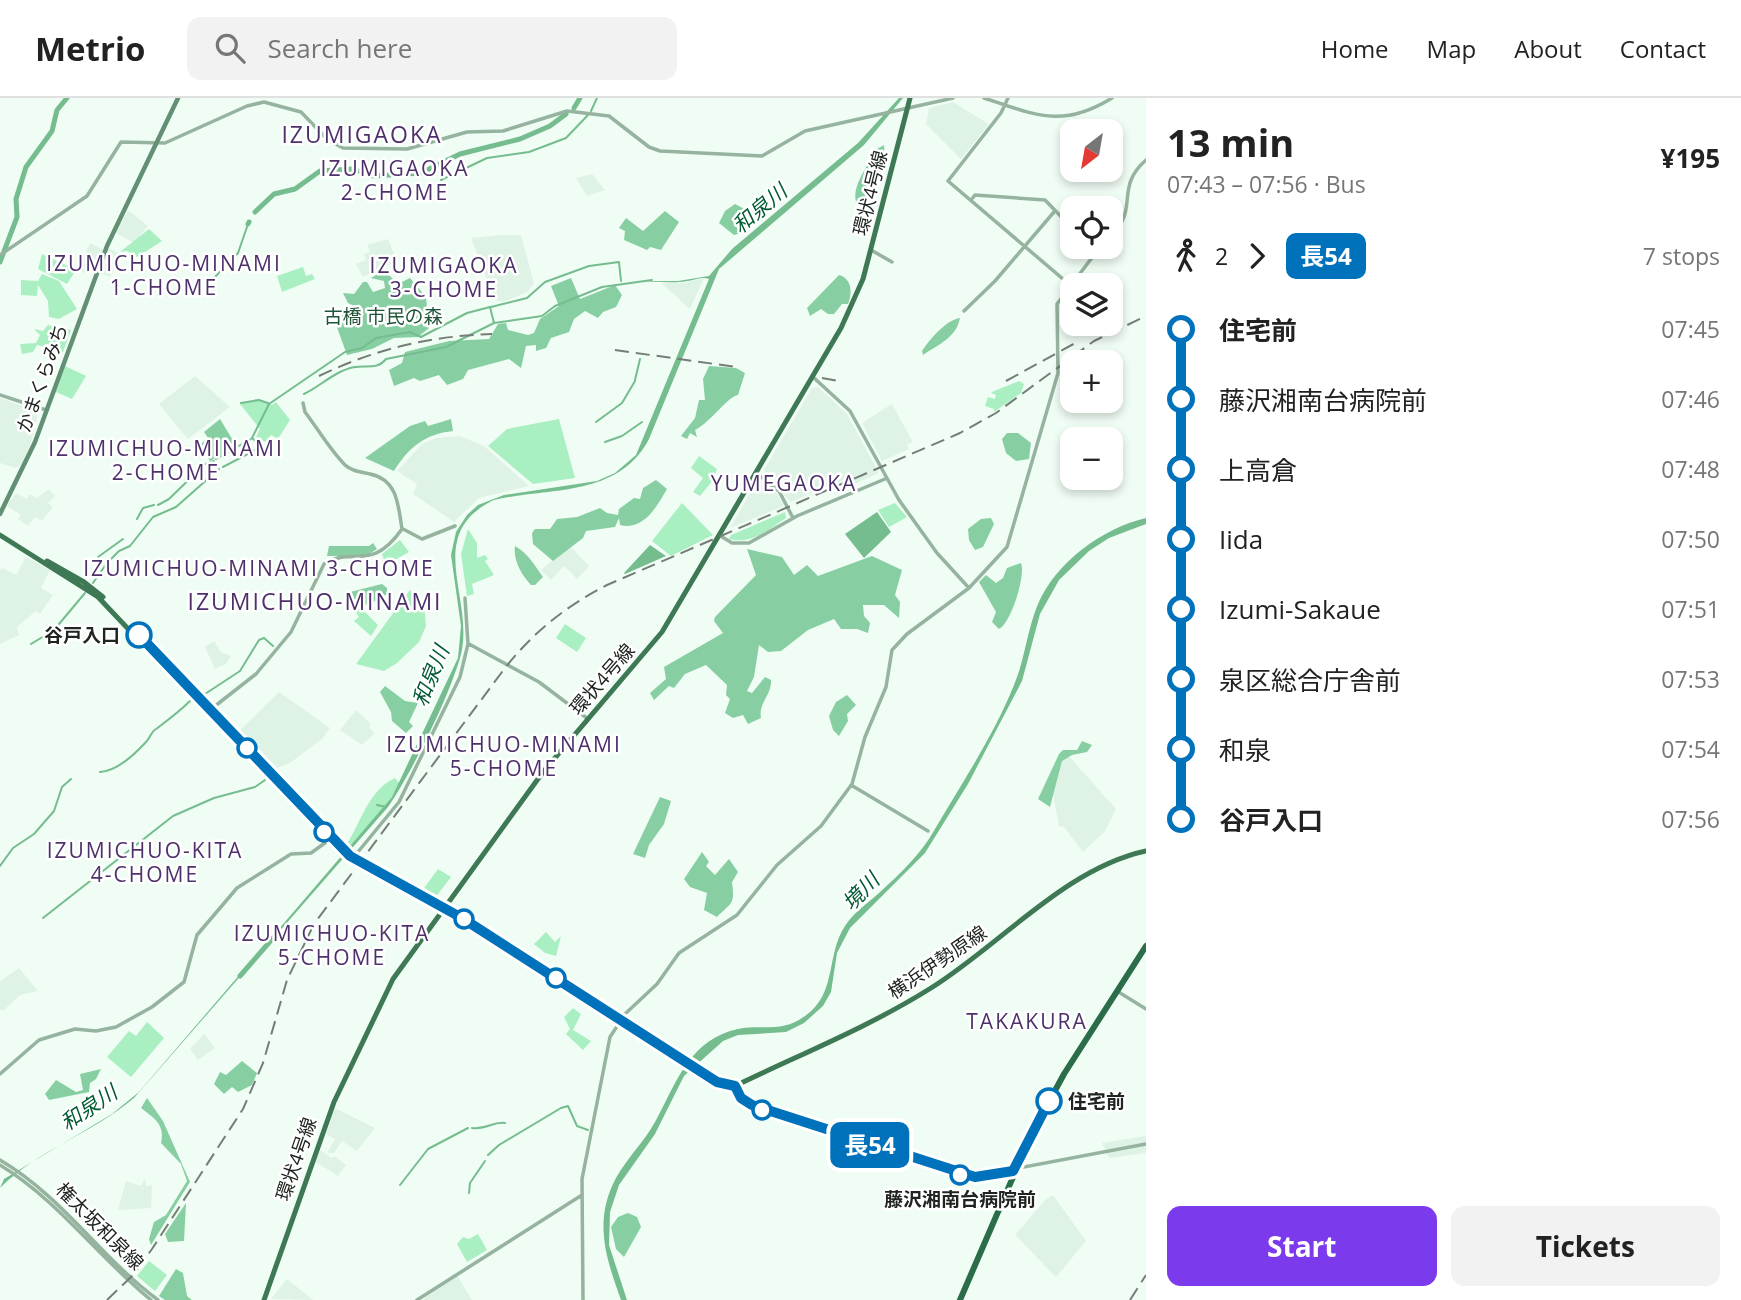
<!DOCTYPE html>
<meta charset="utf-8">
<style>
body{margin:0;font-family:"Open Sans","Noto Sans JP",sans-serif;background:#f2f2f2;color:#222;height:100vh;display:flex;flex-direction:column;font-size:26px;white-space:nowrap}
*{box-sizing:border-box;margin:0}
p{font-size:23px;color:#767676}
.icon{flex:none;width:38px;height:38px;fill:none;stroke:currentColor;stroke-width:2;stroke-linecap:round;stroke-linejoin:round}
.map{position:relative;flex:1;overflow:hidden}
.sheet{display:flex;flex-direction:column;background:#fff;width:595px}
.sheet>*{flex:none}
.badge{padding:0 14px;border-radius:10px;font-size:24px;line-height:46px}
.needle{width:46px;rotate:211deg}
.buttons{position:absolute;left:1060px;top:21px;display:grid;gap:14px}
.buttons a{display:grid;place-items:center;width:63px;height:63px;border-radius:14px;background:#fff;box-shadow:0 4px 10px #0003;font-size:35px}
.map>.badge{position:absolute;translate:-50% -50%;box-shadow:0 0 0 4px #fff}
.legs{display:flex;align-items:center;gap:10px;height:77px;padding:0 21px;font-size:23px}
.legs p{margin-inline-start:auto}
.head{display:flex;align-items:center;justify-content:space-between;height:119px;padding:0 21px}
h1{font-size:38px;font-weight:700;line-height:52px}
.action{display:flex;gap:14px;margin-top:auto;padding:14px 21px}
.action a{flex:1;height:80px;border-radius:14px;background:#7c3aed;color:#fff;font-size:28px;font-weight:700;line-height:80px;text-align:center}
.action a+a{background:#f2f2f2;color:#222}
ul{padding:0 21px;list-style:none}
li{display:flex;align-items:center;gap:24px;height:70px;font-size:26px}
li i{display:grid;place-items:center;width:10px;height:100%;margin:0 9px;background:currentColor}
li i::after{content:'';width:18px;height:18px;margin:-9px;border:5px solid;border-radius:50%;background:#fff}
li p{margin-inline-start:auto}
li:first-child i{background:linear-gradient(#0000 50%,currentColor 0)}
li:last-child i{background:linear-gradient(currentColor 50%,#0000 0)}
header{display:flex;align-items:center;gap:42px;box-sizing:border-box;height:98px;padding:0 35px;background:#fff;border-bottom:2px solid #e0e0e0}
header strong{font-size:33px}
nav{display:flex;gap:38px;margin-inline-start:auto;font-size:24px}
.search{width:490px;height:63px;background:#f2f2f2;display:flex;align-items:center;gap:18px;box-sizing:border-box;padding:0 24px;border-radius:14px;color:#767676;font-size:26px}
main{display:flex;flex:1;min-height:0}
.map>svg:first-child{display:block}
</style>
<header>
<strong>Metrio</strong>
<div class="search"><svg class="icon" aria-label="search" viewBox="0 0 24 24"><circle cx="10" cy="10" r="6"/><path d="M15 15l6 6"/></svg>Search here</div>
<nav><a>Home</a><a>Map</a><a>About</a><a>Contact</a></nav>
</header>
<main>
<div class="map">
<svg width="1146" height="1202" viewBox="0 0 1146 1202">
<rect width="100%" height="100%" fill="#f0fdf4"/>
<path fill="#def3e5" d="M953 4 989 26 961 61 926 26 929 10Z
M592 76 605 92 587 98 576 80Z
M128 112 148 128 134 145 116 135Z
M500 137H521L534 185 528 194 503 204 495 202 471 140Z
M388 141 397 163 363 179 356 166 366 162 364 156 370 154 367 147Z
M90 145 104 152 96 172 88 169 85 176 78 170Z
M109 150 120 156 110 179 99 175Z
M704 180 690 211 661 185H684Z
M195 278 230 309 188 341 159 306Z
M818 289 847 316 879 375 850 388 847 380 791 404 766 378 764 372 812 290Z
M0 300 37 313 38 316 30 347 21 367 15 370 0 365Z
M892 306 913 344 907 347 909 351 882 363 862 325Z
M460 338 484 348 529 388 479 400 454 424 413 396 417 386 397 373 422 346 436 340Z
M762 383 776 394 784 408 730 430 756 385Z
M49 391 55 398 48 405 53 409 42 423 35 419 28 428 18 421 21 417 7 408 16 395 27 401 30 396 37 400Z
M570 448 589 468 577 481 564 468 551 482 541 472Z
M26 459 50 472 41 490 53 497 40 516 36 513 17 529 19 537 0 546V472L3 470 16 477Z
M214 543 221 554 231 558 226 566 215 571 205 549Z
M279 594 330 630 322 641 290 665 274 671 238 634Z
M356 612 371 626 369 629 375 635 362 647 340 632Z
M1067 656 1116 711 1105 733 1083 754 1064 729 1059 728 1053 695 1061 663Z
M19 870 38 893 20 897 3 913 0 911V883Z
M204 936 215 950 198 962 190 951Z
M335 1010 375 1030 357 1053 342 1043 334 1055H327L335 1041 326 1036Z
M1146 1038V1055L1109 1060 1102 1045Z
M319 1051 332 1060 334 1058 346 1067 338 1078 314 1063Z
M145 1080 146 1088 152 1087 151 1110 118 1112 126 1083 141 1088Z
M1053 1097 1086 1143 1056 1179 1015 1137 1046 1101Z
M457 1177 472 1202H422L441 1188Z
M287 1181 313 1202 271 1201Z"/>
<path fill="#a9efc2" d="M149 131 162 143 137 159 127 153 120 154Z
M42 156 76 172 67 186 38 171Z
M303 169 306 178 312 176 315 181 282 194 277 178Z
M42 176 59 183 77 211 59 221 49 219 48 203 38 187 37 198 21 197V182L38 183Z
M48 227 71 232 63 254 37 247 33 254 22 256 20 246 36 245 40 237 34 231 43 233Z
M65 268 86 278 72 301 56 294Z
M1019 283 1024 286 1021 295 994 314V311L985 308 988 299 995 301 996 297 991 295 994 293Z
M257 301 272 307 276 304 290 322 278 341 271 337 265 344 256 339 260 331 240 306Z
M559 321 575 380 533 386 488 348 507 331Z
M699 358 717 371 713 382 700 398 693 394 703 380 691 370Z
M682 405 713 437 671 458 652 443Z
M895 405 907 419 889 429 878 412Z
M785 414 786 420C768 432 751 447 729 441L731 437Z
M468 431 477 445V460L485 457 488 461 485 463 494 477 472 486 474 496 467 498 461 456Z
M400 442 409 454 386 467 382 456Z
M410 492 424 507 426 528 419 544 397 565 384 573 356 566Z
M361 510 378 527 371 538 354 523 359 519 355 513Z
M565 526 586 540 577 554 556 540Z
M395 680 400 686 385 710 347 751 345 749C360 727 368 692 395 680Z
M438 771 451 779 435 800 422 793Z
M546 834 555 844 561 838 556 858 545 855 534 846Z
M573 910 581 916 573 932 591 943 583 952 566 936 570 931 564 919Z
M147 924 164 940 131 979 107 959 129 933 136 938Z
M478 1136 487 1152 467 1164 457 1146 463 1139 469 1141Z
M149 1163 167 1177 155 1193 137 1178Z"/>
<path fill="#87cfa2" d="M884 47C887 63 868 75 866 90 865 98 871 105 871 113L865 115C841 100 868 68 877 51Z
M735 106 750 114 761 111 764 114 744 134 734 137 719 125 725 113Z
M665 113 679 124 661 152 650 149 647 152 624 142 625 133 619 130 626 120 643 133Z
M384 172 398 186 410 180 426 199 429 230 418 239 394 240 372 251 347 257 334 221 354 208 348 205 343 195 354 196 363 184H367L373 194 385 190 384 183 371 180Z
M839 177C853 181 852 196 848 206H842L834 216H828L821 211 810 218 807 210Z
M571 180 580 201 615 187 622 197 616 209 603 214 598 220 585 213 574 221 569 234 551 240 546 250 536 253V247L526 248 521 270 509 261 468 272 463 281 447 287 439 277 420 283 414 280 394 288 389 272 402 265 405 254 449 243 489 241 498 226 506 225 508 232 528 237 534 235 540 221 559 208 551 188Z
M960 220C956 240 939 246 923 257L922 253C930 241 946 222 960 220Z
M709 268 736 270 745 275 738 297C728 298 711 324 695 332L697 339 690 335 687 341 681 338 695 320 699 302H705L703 281Z
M220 321 237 349 210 363 205 356 200 360 194 352 208 340 204 334Z
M451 321 453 333C425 336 409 349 394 373L365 360 410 328 425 323 428 328Z
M1007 335H1018L1031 345 1029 361 1016 363 1006 355 1002 341Z
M656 382 667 391C657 408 644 433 620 427L619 420 615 429 586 433 583 440 553 463 533 446 532 435 535 431H550L557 421 577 419 600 410 607 415 618 417 619 411 634 400 640 401 643 390Z
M991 420 994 426 983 449 975 452 969 442 968 431 981 421Z
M373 445 377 451 366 458H327L329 448H369Z
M515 448C528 455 535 468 543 479L535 487H531C521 476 513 462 515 448Z
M747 451 782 459 794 477 807 467 818 478 872 458 902 472 895 497 900 504 899 520 884 507H863L864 518 870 525 868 535 857 531H841L834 521 808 532 781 553 768 554 759 547 754 579 747 593 752 595 765 579 771 582C772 597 758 605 761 620L748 626 743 617 733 620 725 615 730 601 726 597 727 587 706 567 685 576 674 590 669 588 654 602 650 595 666 581 664 569 723 535 714 523 715 519 756 477Z
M1021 465C1026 477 1011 525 999 531L992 524 996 514 979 484 986 477 996 485 1003 480 1007 470Z
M382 486 387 490V496L370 506 350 508V494Z
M385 588 405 603 418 605 409 624 413 628 406 635 392 623 391 614 380 594Z
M847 597 856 607 847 616 848 623 839 638 833 632 829 618 836 604Z
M1082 643 1092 647 1087 654 1072 657 1062 663 1050 709 1038 701 1059 656 1063 652H1077Z
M660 699 671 703 664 726 649 747 645 760 633 756Z
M702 754 709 764 706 768 715 777 729 761 738 774 732 784C735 807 732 804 717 819L704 812 707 795 690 789 684 781Z
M242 963 257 975 252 987 238 994 232 989 224 996 214 986 220 974 226 977Z
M101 971 96 981 90 985 89 994 49 1002 45 996 56 982 76 994 83 992 80 976Z
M147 1000 163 1023 190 1084 151 1147 149 1141 154 1124 166 1117 187 1083 181 1066 161 1045C165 1026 155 1021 141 1010Z
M186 1105 184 1143 168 1144 165 1136Z
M628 1115 637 1119 641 1129 624 1159 616 1151 611 1129 618 1119Z
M176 1171 183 1175 187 1198 192 1202H165L159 1198Z"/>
<path fill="#75bc8f" d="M899 0H903L864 47 719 171 649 341C618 400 549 389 494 402 421 437 477 503 460 560 448 601 412 674 388 709L134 1000C93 1035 38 1052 0 1090L4 1081 112 1016 139 994 392 699 458 560 461 528 451 457 456 434 467 417 478 407 504 397 597 383 615 375 636 357 709 181C701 178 696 182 687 183 671 186 655 183 639 183H678L709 178 732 151 858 45Z
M877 414 891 434 864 460 845 436Z
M1146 420V426L1109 440 1089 453 1059 482 1040 516 1022 583 968 686 925 755 850 830 837 855 831 894 823 908 804 925 786 934 738 937 723 943 684 978 655 1036 619 1087 610 1114 609 1147 627 1202H621C606 1160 593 1123 616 1080 627 1060 644 1044 655 1024 675 988 687 947 730 933 762 923 781 939 810 914 836 892 827 855 845 828 854 814 867 806 879 795 900 776 921 756 935 731 962 685 994 637 1014 587 1025 561 1027 532 1038 506 1056 464 1103 430 1146 420Z
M650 447 666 458 625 476 624 475Z"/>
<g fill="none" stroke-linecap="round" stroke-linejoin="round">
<path stroke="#75bc8f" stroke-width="2" d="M591 13 597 0
M441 82 487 60 529 54 566 40 588 17
M0 162H2
M213 181 238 155 248 126
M491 209 527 200 545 184 589 168 619 164 621 183
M635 282 640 261
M304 296C321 288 336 272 355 269 367 267 377 272 386 261L446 249 494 225
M241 305 259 302 268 305
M596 324 622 305 635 283
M605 344 622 338 642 324
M216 361 251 341
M206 366 214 363
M223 369 257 351 258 345 252 340 269 306 345 254 362 250 376 240 410 234 421 239 467 215 490 209 494 225 542 218 555 208 602 189 652 182
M158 407 169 401 203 368
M137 421 143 410 154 407
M98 459 123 441
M93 485 107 465 119 453 130 448 153 419 176 409 219 371
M31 546 54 532 85 495
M205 596 240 573 259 542 264 540 273 548
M100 674C117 673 135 656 146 644 150 640 151 634 156 631 168 622 179 614 190 603
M377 707 386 709
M0 768 13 750 34 736 54 713 62 689 71 681
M43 820 173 718 214 700 255 689 265 682
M472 1030C487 1032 493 1023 505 1025
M488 1057 499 1047 561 1010 568 1008 577 1028 588 1032
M400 1087 428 1051 468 1030
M469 1095 470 1085 485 1063"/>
<path stroke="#75bc8f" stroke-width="5" d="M574 10 580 0
M255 114 274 96 295 91 320 73 353 71 373 78 421 75 460 56 520 41 550 28 566 16
M248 126 249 124
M0 164 17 119 16 101 26 69 52 33 57 12 67 0
M240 878 273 840"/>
<path stroke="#95b39f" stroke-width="3.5" d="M984 0C1036 17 1062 31 1112 0
M1008 0 1001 15 948 83 1070 187
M971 102 975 97 1045 102 1073 131
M1111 138C1140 110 1114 90 1146 62
M871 152 892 164
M0 157 87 98 121 44 165 45 247 8 264 4 301 14 328 42 343 50 407 51 467 34 503 33 567 13 609 18 649 49 660 53 762 58 805 33 953 0
M964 213 995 183 1054 114
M813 279 850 313 899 402 937 455 969 490
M0 297 46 312
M756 375 779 393 793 420
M403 431 422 441 455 428
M719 437 732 445H749L797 418 885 381
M469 546 539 584 588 621
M210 612 256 576 291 534 324 466C354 447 370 476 402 431 398 407 398 382 370 376 361 374 351 373 345 367 330 352 318 331 305 314L303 305
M851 687 928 733
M353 760 399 704 460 579 468 546 465 500
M1117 893 1146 911
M0 976 39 942 75 931 96 933 116 929 152 909 184 884 197 837 237 790 291 756 311 755 329 742
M735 988 745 1003 768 1014 971 1079 1146 1046
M0 1062C63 1099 100 1159 158 1202
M0 1067C59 1103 98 1159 151 1202
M417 1202 582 1097
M583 1202 582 1081 610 939 625 916 657 886 679 855 737 817 777 767 821 728 852 686 865 639 886 589 892 552 907 536 969 490 1007 449 1058 275 1057 206 1100 149"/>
<path stroke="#639074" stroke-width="4.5" d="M0 416 35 344 107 148 178 0"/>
<path stroke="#3e7855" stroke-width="5" d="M0 437 98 499 342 757 453 819 722 988H735C801 956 869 929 931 890 1000 847 1066 770 1146 753
M47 463 84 484 103 499
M143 542 178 578
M228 630 250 654
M309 718 353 760 447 810 610 914
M630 927 701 973
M264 1202 334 1004 393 881 543 674 662 534 841 230 863 181 910 0"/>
<path stroke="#2a6d48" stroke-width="6" d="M960 1202 1032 1035 1064 976 1146 848"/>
<path stroke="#757d77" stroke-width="2" stroke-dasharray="14 7" stroke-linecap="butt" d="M615 252 736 269
M319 278C375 251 430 238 492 236
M822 280 839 283
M1006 283 1079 243
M107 1202 133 1177 152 1151 243 1011 263 965 287 882 314 826 502 574C530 537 564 509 607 487L960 335 996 315 1094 243 1146 218
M1130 1202 1146 1177"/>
</g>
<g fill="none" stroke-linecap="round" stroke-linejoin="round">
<defs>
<path id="line-1" d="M139 537 350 758 462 820 717 984 735 988 741 1000 752 1007 975 1079 1013 1073 1049 1003"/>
</defs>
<use href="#line-1" stroke="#fff" stroke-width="16"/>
<use href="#line-1" stroke="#0072bc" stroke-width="10"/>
</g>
<g fill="#fff" stroke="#0072bc" stroke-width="3.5">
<circle cx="139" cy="537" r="12"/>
<circle cx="247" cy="650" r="9"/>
<circle cx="324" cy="734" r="9"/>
<circle cx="464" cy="821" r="9"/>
<circle cx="556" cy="880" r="9"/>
<circle cx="1049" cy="1003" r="12"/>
<circle cx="762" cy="1012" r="9"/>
<circle cx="960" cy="1077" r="9"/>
</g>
<g text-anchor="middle" stroke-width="5" stroke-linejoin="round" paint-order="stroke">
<g font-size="19" fill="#202521" stroke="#fff">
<text transform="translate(870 95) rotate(-76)" y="7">環状4号線</text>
<text transform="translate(42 280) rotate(-70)" y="7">かまくらみち</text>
<text transform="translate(602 581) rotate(-49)" y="7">環状4号線</text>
<text transform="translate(937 864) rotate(-34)" y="7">横浜伊勢原線</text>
<text transform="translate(296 1061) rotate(-71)" y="7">環状4号線</text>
<text transform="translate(100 1128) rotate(45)" y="7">権太坂和泉線</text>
</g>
<g font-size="19" fill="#205537" stroke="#fff">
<text x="383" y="225">古橋 市民の森</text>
</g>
<g font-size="19" font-weight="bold" fill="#202521" stroke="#fff" text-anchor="end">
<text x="120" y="544">谷戸入口</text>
<text x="1068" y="1010" text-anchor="start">住宅前</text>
<text x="960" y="1108" text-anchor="middle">藤沢湘南台病院前</text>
</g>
<g font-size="21" letter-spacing="2" fill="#4e316b" stroke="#fff">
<text x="395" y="78">IZUMIGAOKA<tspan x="395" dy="24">2-CHOME</tspan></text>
<text x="164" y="173">IZUMICHUO-MINAMI<tspan x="164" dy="24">1-CHOME</tspan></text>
<text x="444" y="175">IZUMIGAOKA<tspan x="444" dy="24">3-CHOME</tspan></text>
<text x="166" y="358">IZUMICHUO-MINAMI<tspan x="166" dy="24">2-CHOME</tspan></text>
<text x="784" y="393">YUMEGAOKA</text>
<text x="259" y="478">IZUMICHUO-MINAMI 3-CHOME</text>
<text x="504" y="654">IZUMICHUO-MINAMI<tspan x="504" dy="24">5-CHOME</tspan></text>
<text x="145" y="760">IZUMICHUO-KITA<tspan x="145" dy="24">4-CHOME</tspan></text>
<text x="332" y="843">IZUMICHUO-KITA<tspan x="332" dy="24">5-CHOME</tspan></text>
<text x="1027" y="931">TAKAKURA</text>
</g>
<g font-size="21" font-style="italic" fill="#005b32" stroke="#fff">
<text transform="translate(760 111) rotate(-40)" y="7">和泉川</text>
<text transform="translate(431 578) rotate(-68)" y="7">和泉川</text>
<text transform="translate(861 794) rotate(-46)" y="7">境川</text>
<text transform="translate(89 1010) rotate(-34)" y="7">和泉川</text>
</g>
<g font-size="23" letter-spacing="2" fill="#4e316b" stroke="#fff">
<text x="362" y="45">IZUMIGAOKA</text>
<text x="315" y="512">IZUMICHUO-MINAMI</text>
</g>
</g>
</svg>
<div class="buttons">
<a><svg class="needle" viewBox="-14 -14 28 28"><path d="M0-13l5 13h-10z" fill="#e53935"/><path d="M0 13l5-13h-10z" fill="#767676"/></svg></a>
<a><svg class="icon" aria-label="locate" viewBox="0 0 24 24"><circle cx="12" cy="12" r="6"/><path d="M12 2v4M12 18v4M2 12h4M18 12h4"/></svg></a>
<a><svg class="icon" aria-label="layers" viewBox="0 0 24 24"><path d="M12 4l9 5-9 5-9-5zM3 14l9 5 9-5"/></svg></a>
<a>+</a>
<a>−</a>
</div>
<b class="badge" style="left:870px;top:1047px;background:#0072bc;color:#fff">長54</b>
</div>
<section class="sheet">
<div class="head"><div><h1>13 min</h1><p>07:43 – 07:56 · Bus</p></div><b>¥195</b></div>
<div class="legs"><svg class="icon" aria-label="walk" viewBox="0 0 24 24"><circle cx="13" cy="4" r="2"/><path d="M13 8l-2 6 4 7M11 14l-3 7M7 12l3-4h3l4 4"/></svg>2<svg class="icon" aria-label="forward" viewBox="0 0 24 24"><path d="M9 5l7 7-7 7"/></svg><b class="badge" style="background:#0072bc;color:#fff">長54</b><p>7 stops</p></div>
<ul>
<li><i style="color:#0072bc"></i><b>住宅前</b><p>07:45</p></li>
<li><i style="color:#0072bc"></i><span>藤沢湘南台病院前</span><p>07:46</p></li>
<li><i style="color:#0072bc"></i><span>上高倉</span><p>07:48</p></li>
<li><i style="color:#0072bc"></i><span>Iida</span><p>07:50</p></li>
<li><i style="color:#0072bc"></i><span>Izumi-Sakaue</span><p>07:51</p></li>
<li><i style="color:#0072bc"></i><span>泉区総合庁舎前</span><p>07:53</p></li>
<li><i style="color:#0072bc"></i><span>和泉</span><p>07:54</p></li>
<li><i style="color:#0072bc"></i><b>谷戸入口</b><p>07:56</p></li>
</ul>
<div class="action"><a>Start</a><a>Tickets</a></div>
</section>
</main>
